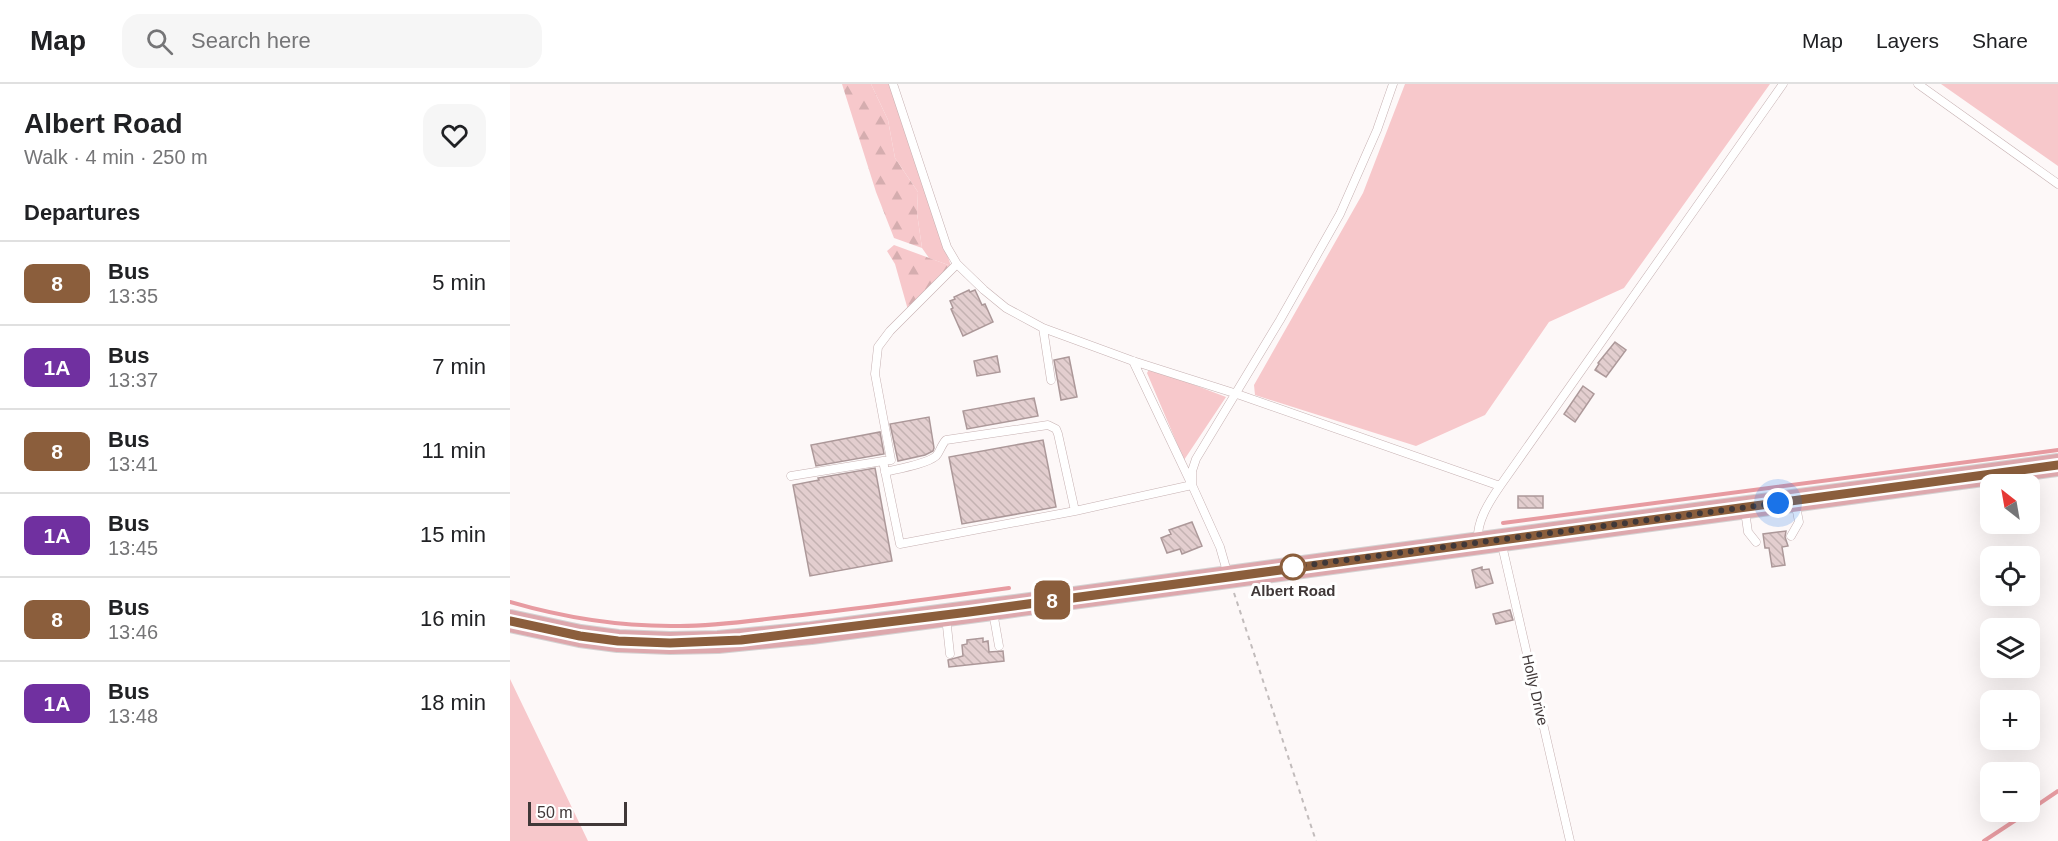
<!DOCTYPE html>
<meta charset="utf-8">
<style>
body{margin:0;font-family:Helvetica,sans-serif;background:#f6f6f6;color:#202124;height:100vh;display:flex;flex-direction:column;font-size:22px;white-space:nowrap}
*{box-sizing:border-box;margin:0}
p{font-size:20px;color:#757577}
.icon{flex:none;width:33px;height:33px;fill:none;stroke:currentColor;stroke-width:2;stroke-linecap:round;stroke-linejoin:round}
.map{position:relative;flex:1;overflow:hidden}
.drawer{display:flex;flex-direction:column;background:#fff;width:510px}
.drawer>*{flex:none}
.badge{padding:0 12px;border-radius:9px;font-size:21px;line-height:39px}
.needle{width:39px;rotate:329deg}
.buttons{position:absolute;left:1470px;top:390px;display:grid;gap:12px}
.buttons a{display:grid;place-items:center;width:60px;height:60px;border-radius:12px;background:#fff;box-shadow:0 6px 24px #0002;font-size:30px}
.scale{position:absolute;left:18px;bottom:15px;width:99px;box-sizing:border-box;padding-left:6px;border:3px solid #403838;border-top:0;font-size:16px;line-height:21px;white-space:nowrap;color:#403838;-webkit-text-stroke:4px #fff;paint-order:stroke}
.you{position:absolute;width:30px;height:30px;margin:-15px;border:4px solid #fff;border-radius:50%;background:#1a73e8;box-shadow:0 0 0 9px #1a73e833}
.map>.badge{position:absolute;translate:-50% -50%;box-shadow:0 0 0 3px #fff}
h2{padding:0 24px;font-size:22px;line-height:54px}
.round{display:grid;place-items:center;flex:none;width:63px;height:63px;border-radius:18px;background:#f6f6f6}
.summary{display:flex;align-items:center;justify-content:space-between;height:102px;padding:0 24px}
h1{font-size:28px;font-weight:600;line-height:45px}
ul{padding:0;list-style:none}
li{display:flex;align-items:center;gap:18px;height:84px;padding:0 24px;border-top:2px solid #e0e0e0}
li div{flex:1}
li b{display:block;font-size:22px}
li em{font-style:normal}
li .badge{min-width:66px;font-weight:700;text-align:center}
header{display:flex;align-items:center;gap:36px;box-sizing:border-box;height:84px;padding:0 30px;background:#fff;border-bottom:2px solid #e0e0e0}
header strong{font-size:28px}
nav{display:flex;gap:33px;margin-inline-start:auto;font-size:21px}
.search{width:420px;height:54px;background:#f6f6f6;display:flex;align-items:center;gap:15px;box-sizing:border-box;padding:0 21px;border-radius:18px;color:#757577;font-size:22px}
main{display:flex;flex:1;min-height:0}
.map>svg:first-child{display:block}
</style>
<header>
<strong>Map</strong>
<div class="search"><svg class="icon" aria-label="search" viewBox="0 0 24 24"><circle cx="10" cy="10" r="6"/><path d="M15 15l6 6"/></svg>Search here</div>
<nav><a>Map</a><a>Layers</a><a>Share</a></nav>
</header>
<main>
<section class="drawer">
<div class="summary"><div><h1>Albert Road</h1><p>Walk · 4 min · 250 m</p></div><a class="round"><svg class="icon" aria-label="heart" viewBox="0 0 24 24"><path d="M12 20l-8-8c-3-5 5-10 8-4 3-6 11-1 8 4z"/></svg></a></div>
<h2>Departures</h2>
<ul>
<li><span class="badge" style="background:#8b5e3c;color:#fff">8</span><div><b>Bus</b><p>13:35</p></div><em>5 min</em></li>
<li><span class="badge" style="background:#7030a0;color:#fff">1A</span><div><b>Bus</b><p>13:37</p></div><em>7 min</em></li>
<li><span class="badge" style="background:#8b5e3c;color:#fff">8</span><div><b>Bus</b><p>13:41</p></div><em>11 min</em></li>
<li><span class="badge" style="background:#7030a0;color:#fff">1A</span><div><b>Bus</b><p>13:45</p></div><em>15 min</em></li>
<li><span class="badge" style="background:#8b5e3c;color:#fff">8</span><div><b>Bus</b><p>13:46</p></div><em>16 min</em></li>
<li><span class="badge" style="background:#7030a0;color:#fff">1A</span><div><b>Bus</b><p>13:48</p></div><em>18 min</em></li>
</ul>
</section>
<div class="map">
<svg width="1548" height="757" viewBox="0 0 1548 757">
<defs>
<pattern id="forest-firs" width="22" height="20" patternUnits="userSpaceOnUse" patternTransform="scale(1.5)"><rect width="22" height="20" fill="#f7c8cb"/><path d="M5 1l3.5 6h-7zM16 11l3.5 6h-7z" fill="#d5adaf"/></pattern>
<pattern id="building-back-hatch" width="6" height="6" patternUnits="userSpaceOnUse" patternTransform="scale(1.5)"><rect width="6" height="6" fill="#e3cecf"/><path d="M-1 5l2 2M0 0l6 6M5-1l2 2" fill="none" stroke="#c4b2b2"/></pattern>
</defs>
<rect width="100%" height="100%" fill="#fdf8f8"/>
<path fill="#f7c8cb" d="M361 0H380L441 182 419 174 412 164 407 129 408 108 385 74 378 36Z
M895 0H1260L1114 204 1039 238 975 331 906 362 745 311 744 301 853 109Z
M1431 0H1548V82Z
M640 284 716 313 674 376 637 289Z
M0 595 78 757H0Z"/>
<path fill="url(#forest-firs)" d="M332 0H361L378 36 385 74 408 108 407 129 412 164 384 154 366 108Z
M384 161 441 182 398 226 385 180 377 167Z"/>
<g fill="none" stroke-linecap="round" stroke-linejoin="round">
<path stroke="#e79ba1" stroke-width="4" d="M993 439 1548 366
M0 518C55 534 113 543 170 542 208 542 246 536 283 532 355 524 427 514 499 504
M1520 726 1548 707
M1474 757 1518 728"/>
</g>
<path fill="url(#building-back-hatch)" stroke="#ac9899" stroke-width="1.5" d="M459 206 460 208 465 206 472 221 475 220 483 238 453 252 441 225 443 224 440 217 445 215 444 213Z
M1105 258 1116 266 1096 293 1085 286 1089 280 1088 279Z
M487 272 490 288 467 292 464 277Z
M559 273 567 313 551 316 544 276Z
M1073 302 1084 310 1065 338 1054 330Z
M524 314 528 332 457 345 453 327Z
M419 333 424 364 423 367 415 371 388 377 380 340Z
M370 348 374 370 306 382 301 361Z
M533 356 546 423 452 440 439 373Z
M365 384 382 477 300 492 283 401 309 396 308 394Z
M1008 412H1033V424H1008Z
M682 438 692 462 672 470 670 465 657 469 651 454 661 450 659 446Z
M1276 447 1275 453 1278 462 1272 463 1275 481 1262 483 1259 464H1255L1253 450Z
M972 483V486L979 485 983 499 966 504 962 486Z
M1000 526 1003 536 986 540 983 530Z
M473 554V558L478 557 479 568 493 567 494 577 439 583 438 576 453 572 452 561 457 560V556Z"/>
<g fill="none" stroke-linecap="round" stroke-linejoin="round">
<defs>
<path id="lane" d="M383 0 437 163 447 180 380 247 368 263 365 290 381 376 373 377 390 460 565 427 682 401 710 463 718 491
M1408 0 1548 100
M447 180 474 206 496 224 533 244 623 277 727 310 990 402 1273 0
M533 244 541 296
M623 277 680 397
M375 388C387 385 417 380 426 372 430 368 431 361 436 356L538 341 546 345 548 350 565 427
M281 392 373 377
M682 401V387L686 375 770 236 830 130 867 46 883 0
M1235 427 1238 448 1246 458
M1281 452 1289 438 1285 417
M991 457 1060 757
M968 458C966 438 979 418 990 402
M483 528 489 562
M436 533 440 570"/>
<path id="primary" d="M0 537 70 552 108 557 160 559 208 558 301 549 482 525 1548 381"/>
</defs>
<use href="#lane" stroke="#c6b1b2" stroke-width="9"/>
<use href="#primary" stroke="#d5d3d3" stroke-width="24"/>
<path stroke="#c2bcbc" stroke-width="2" stroke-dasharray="4.5 4.5" stroke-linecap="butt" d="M724 509 806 757"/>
<use href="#lane" stroke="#fff" stroke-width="8"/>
<use href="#primary" stroke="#dda8ad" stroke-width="22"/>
</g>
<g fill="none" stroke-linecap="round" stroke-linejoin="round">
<defs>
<path id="line" d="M0 537 70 552 108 557 160 559 231 556 459 528 1548 381"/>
</defs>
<use href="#line" stroke="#fff" stroke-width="14"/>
<use href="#line" stroke="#8b5e3c" stroke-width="9"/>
<path stroke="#403838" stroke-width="6" stroke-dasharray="0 10.8" d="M783 483 1268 419"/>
</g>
<circle fill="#fff" stroke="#8b5e3c" stroke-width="3" cx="783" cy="483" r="12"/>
<g text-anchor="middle" stroke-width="6" stroke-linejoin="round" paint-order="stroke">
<g font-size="15" font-weight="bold" fill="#403838" stroke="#fff">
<text x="783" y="512">Albert Road</text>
</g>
<g font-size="15" fill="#403838" stroke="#fff">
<text transform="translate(1025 606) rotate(77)" y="5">Holly Drive</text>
</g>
</g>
</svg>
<div class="buttons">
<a><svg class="needle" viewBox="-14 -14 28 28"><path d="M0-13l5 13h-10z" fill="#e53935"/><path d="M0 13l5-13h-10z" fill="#757577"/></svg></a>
<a><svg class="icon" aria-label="locate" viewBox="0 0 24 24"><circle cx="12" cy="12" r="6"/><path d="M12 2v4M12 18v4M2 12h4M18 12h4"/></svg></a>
<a><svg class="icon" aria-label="layers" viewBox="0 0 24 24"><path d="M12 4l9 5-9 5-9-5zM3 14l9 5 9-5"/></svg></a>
<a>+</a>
<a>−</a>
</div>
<div class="scale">50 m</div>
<div class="you" style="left:1268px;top:419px"></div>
<b class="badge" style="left:542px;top:516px;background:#8b5e3c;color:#fff">8</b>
</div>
</main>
